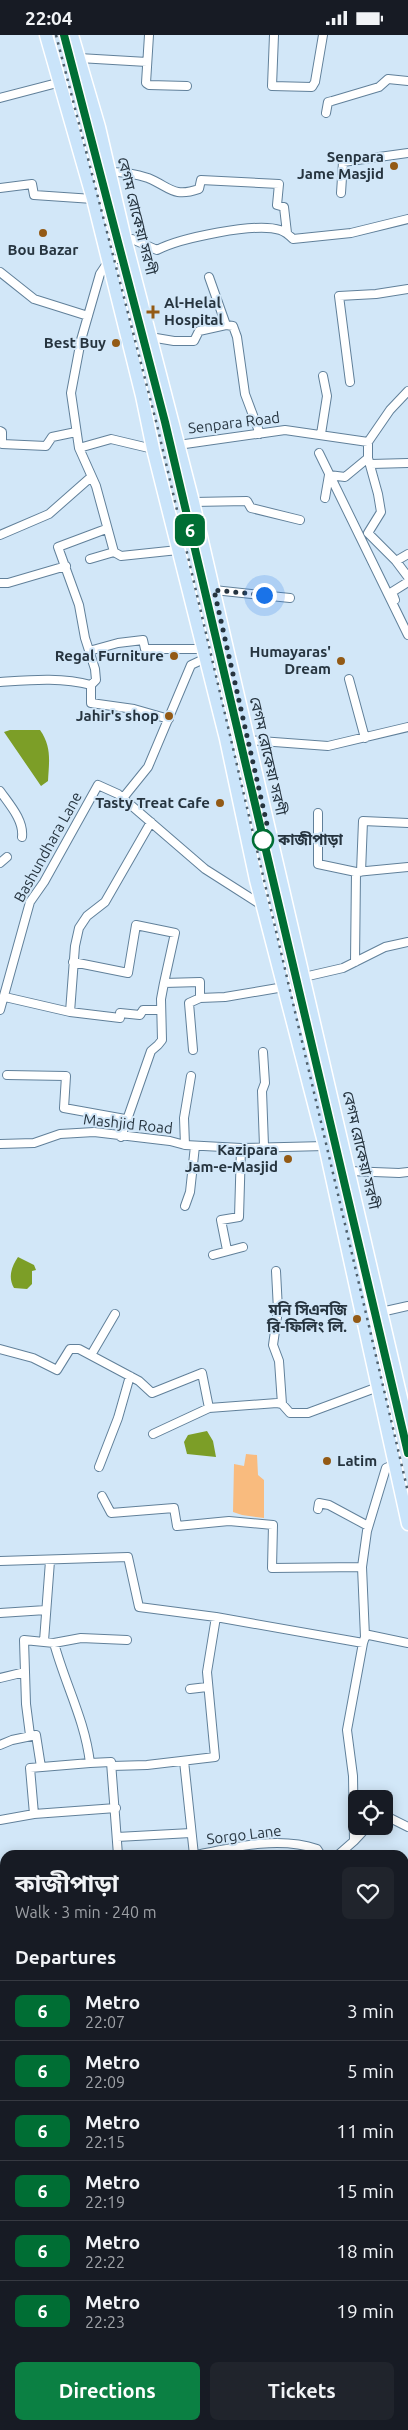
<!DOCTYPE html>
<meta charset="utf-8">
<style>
body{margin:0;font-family:Ubuntu,"Noto Sans Bengali",sans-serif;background:#20242c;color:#f1f3f6;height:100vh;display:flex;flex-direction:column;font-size:19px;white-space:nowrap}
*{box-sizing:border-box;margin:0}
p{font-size:16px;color:#9ea1a6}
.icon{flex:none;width:28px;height:28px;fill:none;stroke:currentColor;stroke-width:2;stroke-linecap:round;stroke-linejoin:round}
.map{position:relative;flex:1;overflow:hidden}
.drawer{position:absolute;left:0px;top:1815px;width:409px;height:580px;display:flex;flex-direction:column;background:#171b24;border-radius:15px 15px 0 0;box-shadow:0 2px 12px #0003}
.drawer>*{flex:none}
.badge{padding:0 10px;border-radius:8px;font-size:18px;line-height:32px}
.tools{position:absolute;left:348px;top:1755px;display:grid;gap:10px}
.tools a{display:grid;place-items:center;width:45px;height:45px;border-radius:8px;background:#171b24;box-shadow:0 2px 12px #0003;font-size:25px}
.you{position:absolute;width:25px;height:25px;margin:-12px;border:4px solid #fff;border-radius:50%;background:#1a73e8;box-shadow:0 0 0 8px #1a73e833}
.map>.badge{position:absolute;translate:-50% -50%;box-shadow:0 0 0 2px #fff}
h2{padding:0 15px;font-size:19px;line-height:45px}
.round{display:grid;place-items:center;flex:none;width:52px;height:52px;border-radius:8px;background:#20242c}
.overview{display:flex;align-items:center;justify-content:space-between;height:85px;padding:0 15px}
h1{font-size:24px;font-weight:700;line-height:38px}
.cta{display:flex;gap:10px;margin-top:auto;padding:10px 15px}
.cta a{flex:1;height:58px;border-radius:8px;background:#0b8043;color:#fff;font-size:20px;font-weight:700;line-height:58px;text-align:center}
.cta a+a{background:#20242c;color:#f1f3f6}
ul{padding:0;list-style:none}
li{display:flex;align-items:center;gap:15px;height:60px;padding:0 15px;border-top:1px solid #363941}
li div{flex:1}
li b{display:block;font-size:19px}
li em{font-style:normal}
li .badge{min-width:55px;font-weight:700;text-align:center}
.status{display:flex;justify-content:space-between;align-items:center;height:35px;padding:0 25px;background:#171b24;direction:ltr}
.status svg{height:14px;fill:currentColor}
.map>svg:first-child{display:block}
</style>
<div class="status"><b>22:04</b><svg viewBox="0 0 49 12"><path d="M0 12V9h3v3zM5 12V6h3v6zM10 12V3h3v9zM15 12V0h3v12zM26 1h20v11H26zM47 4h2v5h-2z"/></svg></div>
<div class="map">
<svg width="408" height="2395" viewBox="0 0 408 2395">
<rect width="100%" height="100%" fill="#d2e7f8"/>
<path fill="#f9bb7e" d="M246 1419 257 1420 258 1440 264 1445V1483L242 1480 233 1477 234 1429 244 1431Z"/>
<path fill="#7c9e27" d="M10 695H40C52 712 49 727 48 746L41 751 4 697Z
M18 1222 34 1230 36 1235 32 1236V1249L27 1254 14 1253C8 1243 11 1232 18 1222Z
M207 1396 213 1406 216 1422 187 1419 184 1407 188 1400Z"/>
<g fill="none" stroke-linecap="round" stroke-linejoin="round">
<defs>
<path id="minor" d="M149 0 146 48 149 50 187 51
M274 0 272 51 312 52 315 47 323 0
M79 23 147 27
M0 63 61 47
M326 78 328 67 332 66 379 52 388 44 408 46
M110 137C122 137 136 139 148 143 170 152 173 163 199 154L201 145 279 149 277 170 284 172 287 198
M0 153 32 149 34 160 93 164
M341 158 343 127 408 118
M125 204H132L157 215C180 203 256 187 280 195 286 197 289 200 293 204L351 198 408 184
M129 220 108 227 100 239 81 305 71 358 79 413 96 451 114 517 121 521 178 515
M0 237 34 264 88 281
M226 290 233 291 237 302 245 359 260 399
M150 302 174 306H194L199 296 226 290 209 242
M350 347 339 261 376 259 408 254
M0 396 2 397V409L46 411 52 402 76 397
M321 399 327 361 323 341
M368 407V423L378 459 381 477 368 498 396 526 408 542
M178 410 285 395 368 407 390 375 408 356
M79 413 111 404 153 414
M319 418 408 600
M371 429 408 428
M325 463 329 440 345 442 368 423
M193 467 247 466 251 473 300 485
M0 500 49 479 91 442
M90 524 114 517
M396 526 408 519
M0 548H8L66 531
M214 555 290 563
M395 565 392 557 408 547
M89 616 118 608 143 605 145 614H204
M349 644 365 703
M0 647C30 645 62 642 91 650L96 645 95 634 85 603 79 570 58 512 106 494
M91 650V668L134 674 169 684
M247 705 328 711 408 692
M0 756C9 769 24 785 22 802
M123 763 148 732 191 630 206 623
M318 778V829L356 837 408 832
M0 828 7 822
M361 837 363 786 408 788
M73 927 128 938 136 890 175 898 164 948 200 947V963L225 962 284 952
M355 927 356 837
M304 942 343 933 385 912 408 907
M5 962 70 977 120 983V978L140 980 143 975H161
M0 975 30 867 44 847 98 750 118 759 205 834 263 871
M70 977 75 911 79 893 87 881 105 867 151 787
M193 1015 189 968 200 963
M263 1017 265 1048 262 1056 264 1111
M7 1040 66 1041 64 1073 125 1084
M121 1102 151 1016 158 1010 162 1005 161 964 164 948
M0 1109 34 1108 60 1099 94 1097 170 1106 185 1110 241 1113 325 1111
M185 1110 184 1083 191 1041
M349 1136 399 1138 408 1137
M185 1171 190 1157 195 1111
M227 1215 221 1185 239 1182 241 1113
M213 1220 243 1212
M276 1236 278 1275 273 1310 279 1326 282 1369
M381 1277 408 1271
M0 1314 33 1323 57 1335 70 1314H79L139 1346 152 1358 202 1338 209 1373 277 1368 282 1369 290 1378H308L378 1352
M91 1320 115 1279
M153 1399 209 1373
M99 1432 118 1383 130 1341
M102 1461 111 1478 174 1473 177 1491 229 1486 273 1490 272 1533 362 1532
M318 1474 319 1468 329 1470 368 1491
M0 1526 128 1522 139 1572 216 1582 363 1608 365 1602 369 1600 408 1608
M0 1578 46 1575
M365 1602 362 1532 367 1496 386 1433 395 1429
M44 1606 50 1526
M54 1608C65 1649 85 1685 90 1728L111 1727 118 1820
M0 1643 25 1637
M190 1654 207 1652
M30 1700 26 1669 24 1605 54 1608 81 1603 127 1605
M0 1710 12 1705 36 1700 41 1732
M184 1726 194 1820
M112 1731 147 1730 215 1722 207 1637 216 1582
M34 1779 30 1733 90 1728
M384 1780 408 1792
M0 1785 34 1779 116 1773
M117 1802 191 1798
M354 1806 368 1791
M196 1820C234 1812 279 1801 317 1814L321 1820
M338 1820 354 1806 353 1741 347 1695 363 1608
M404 1896 408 1895
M0 1947 5 1948
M0 2155 5 2153
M404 2158H408
M0 2221 5 2220
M0 2294 5 2292
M404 2333 408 2321
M0 2363 5 2372
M99 2390 100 2395
M169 2390 170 2395
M275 2390 291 2395
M358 2390 369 2395
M0 2395 5 2390
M184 2395 195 2390
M315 2395 319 2390
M380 2395 382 2390"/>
<path id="primary" d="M46 0 93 164 142 361 153 414 226 704 256 845 325 1111 408 1489
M72 0 99 92 125 204 193 467 408 1393"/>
</defs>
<use href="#minor" stroke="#61809a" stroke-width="10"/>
<use href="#primary" stroke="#fff" stroke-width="15"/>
<use href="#minor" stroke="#fff" stroke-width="8"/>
<use href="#primary" stroke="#cae4fa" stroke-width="12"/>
<path stroke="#50606c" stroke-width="2.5" stroke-dasharray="2.5 5" stroke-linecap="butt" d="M56 0 157 390 408 1457
M92 109 165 387 408 1418"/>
</g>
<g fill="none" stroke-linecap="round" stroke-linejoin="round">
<defs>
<path id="line" d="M64 0 165 387 408 1418"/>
</defs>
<use href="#line" stroke="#fff" stroke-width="11"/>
<use href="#line" stroke="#006e34" stroke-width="8"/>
<path stroke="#26343f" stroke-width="5" stroke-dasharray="0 9" d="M263 805 268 794 214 555 264 560"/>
</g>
<g fill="#935a15" stroke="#d2e7f8" stroke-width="2">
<circle cx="394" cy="131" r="5"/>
<circle cx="43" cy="198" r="5"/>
<path d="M150.5 269.5h5v5h5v5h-5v5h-5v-5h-5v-5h5z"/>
<circle cx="116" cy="308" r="5"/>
<circle cx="174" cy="621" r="5"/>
<circle cx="341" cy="626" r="5"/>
<circle cx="169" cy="681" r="5"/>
<circle cx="220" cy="768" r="5"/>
<circle cx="288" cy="1124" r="5"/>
<circle cx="357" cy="1284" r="5"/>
<circle cx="327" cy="1426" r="5"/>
</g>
<circle fill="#fff" stroke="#006e34" stroke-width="2.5" cx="263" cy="805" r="10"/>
<g text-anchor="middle" stroke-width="4" stroke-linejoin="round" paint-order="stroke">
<g font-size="15" font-weight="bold" fill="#26343f" stroke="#d2e7f8" text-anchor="end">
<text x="384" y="127">Senpara<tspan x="384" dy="17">Jame Masjid</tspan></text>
<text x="43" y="220" text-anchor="middle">Bou Bazar</text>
<text x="164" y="273" text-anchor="start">Al-Helal<tspan x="164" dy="17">Hospital</tspan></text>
<text x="106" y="313">Best Buy</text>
<text x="331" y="622">Humayaras'<tspan x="331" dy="17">Dream</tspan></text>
<text x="164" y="626">Regal Furniture</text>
<text x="159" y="686">Jahir's shop</text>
<text x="210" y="773">Tasty Treat Cafe</text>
<text x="278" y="1120">Kazipara<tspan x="278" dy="17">Jam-e-Masjid</tspan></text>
<text x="347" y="1280">মনি সিএনজি<tspan x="347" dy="17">রি-ফিলিং লি.</tspan></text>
<text x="337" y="1431" text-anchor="start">Latim</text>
</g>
<g font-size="15" fill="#26343f" stroke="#d2e7f8">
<text transform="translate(137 181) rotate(76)" y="5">বেগম রোকেয়া সরণী</text>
<text transform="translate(234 388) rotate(-7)" y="5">Senpara Road</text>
<text transform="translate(268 721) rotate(77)" y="5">বেগম রোকেয়া সরণী</text>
<text transform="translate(48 812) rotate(-61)" y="5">Bashundhara Lane</text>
<text transform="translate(128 1089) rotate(6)" y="5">Mashjid Road</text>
<text transform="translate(361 1115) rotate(77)" y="5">বেগম রোকেয়া সরণী</text>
<text transform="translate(244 1800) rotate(-7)" y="5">Sorgo Lane</text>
</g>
<g font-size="15" font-weight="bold" fill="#26343f" stroke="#d2e7f8" text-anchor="start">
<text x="278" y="810">কাজীপাড়া</text>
</g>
</g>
</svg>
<div class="tools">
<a><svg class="icon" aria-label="locate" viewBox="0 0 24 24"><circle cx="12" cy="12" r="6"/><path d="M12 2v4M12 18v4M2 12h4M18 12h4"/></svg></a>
</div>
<div class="you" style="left:264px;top:560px"></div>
<b class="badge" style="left:190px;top:495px;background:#006e34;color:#fff">6</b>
<section class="drawer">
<div class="overview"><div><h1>কাজীপাড়া</h1><p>Walk · 3 min · 240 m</p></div><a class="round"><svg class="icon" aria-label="heart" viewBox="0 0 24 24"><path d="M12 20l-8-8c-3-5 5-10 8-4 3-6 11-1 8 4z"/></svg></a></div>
<h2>Departures</h2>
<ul>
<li><span class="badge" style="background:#006e34;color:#fff">6</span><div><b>Metro</b><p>22:07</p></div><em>3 min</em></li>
<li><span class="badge" style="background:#006e34;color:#fff">6</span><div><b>Metro</b><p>22:09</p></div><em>5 min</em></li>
<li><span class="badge" style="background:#006e34;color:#fff">6</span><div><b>Metro</b><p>22:15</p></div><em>11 min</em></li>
<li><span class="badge" style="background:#006e34;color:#fff">6</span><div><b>Metro</b><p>22:19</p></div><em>15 min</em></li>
<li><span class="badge" style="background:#006e34;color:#fff">6</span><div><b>Metro</b><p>22:22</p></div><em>18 min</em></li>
<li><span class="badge" style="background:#006e34;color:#fff">6</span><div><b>Metro</b><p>22:23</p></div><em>19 min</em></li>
</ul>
<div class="cta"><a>Directions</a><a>Tickets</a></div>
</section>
</div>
